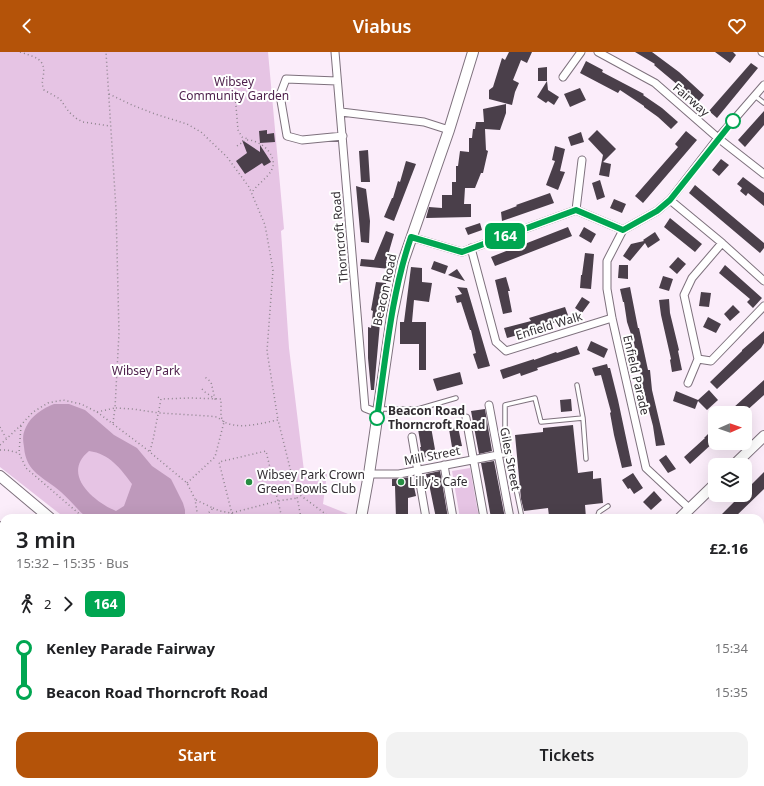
<!DOCTYPE html>
<meta charset="utf-8">
<style>
body{margin:0;font-family:"Noto Sans",sans-serif;background:#f2f2f2;color:#202124;height:100vh;display:flex;flex-direction:column;font-size:15px;white-space:nowrap}
*{box-sizing:border-box;margin:0}
p{font-size:13px;color:#757577}
.icon{flex:none;width:22px;height:22px;fill:none;stroke:currentColor;stroke-width:2;stroke-linecap:round;stroke-linejoin:round}
.map{position:relative;flex:1;overflow:hidden}
.panel{position:absolute;left:0px;top:462px;width:764px;height:272px;display:flex;flex-direction:column;background:#fff;border-radius:12px 12px 0 0;box-shadow:0 4px 16px #0002}
.panel>*{flex:none}
.badge{padding:0 8px;border-radius:6px;font-size:14px;line-height:26px}
.needle{width:26px;rotate:88deg}
.buttons{position:absolute;left:708px;top:354px;display:grid;gap:8px}
.buttons a{display:grid;place-items:center;width:44px;height:44px;border-radius:8px;background:#fff;box-shadow:0 4px 16px #0002;font-size:20px}
.map>.badge{position:absolute;translate:-50% -50%;box-shadow:0 0 0 2px #fff}
.legs{display:flex;align-items:center;gap:6px;height:44px;padding:0 16px;font-size:13px}
.legs p{margin-inline-start:auto}
.headline{display:flex;align-items:center;justify-content:space-between;height:68px;padding:0 16px}
h1{font-size:22px;font-weight:600;line-height:30px}
.primary-button{display:flex;gap:8px;margin-top:auto;padding:8px 16px}
.primary-button a{flex:1;height:46px;border-radius:12px;background:#b45309;color:#fff;font-size:16px;font-weight:600;line-height:46px;text-align:center}
.primary-button a+a{background:#f2f2f2;color:#202124}
ul{padding:0 16px;list-style:none}
li{display:flex;align-items:center;gap:14px;height:44px;font-size:15px}
li i{display:grid;place-items:center;width:6px;height:100%;margin:0 5px;background:currentColor}
li i::after{content:'';width:10px;height:10px;margin:-5px;border:3px solid;border-radius:50%;background:#fff}
li p{margin-inline-start:auto}
li:first-child i{background:linear-gradient(#0000 50%,currentColor 0)}
li:last-child i{background:linear-gradient(currentColor 50%,#0000 0)}
header{display:flex;justify-content:space-between;align-items:center;height:52px;padding:0 16px;background:#b45309;color:#fff;font-size:18px;font-weight:600}
.map>svg:first-child{display:block}
</style>
<header><svg class="icon" aria-label="back" viewBox="0 0 24 24"><path d="M15 5l-7 7 7 7"/></svg>Viabus<svg class="icon" aria-label="heart" viewBox="0 0 24 24"><path d="M12 20l-8-8c-3-5 5-10 8-4 3-6 11-1 8 4z"/></svg></header>
<div class="map">
<svg width="764" height="734" viewBox="0 0 764 734">
<rect width="100%" height="100%" fill="#fbedfa"/>
<path fill="#e6c4e4" d="M0 0H268L284 177 281 179 289 296 304 419 327 422 323 452 353 464V466H65L0 415Z
M470 416 479 466H460L452 419Z"/>
<path fill="#be99bb" fill-rule="evenodd" d="M54 352H69L85 358 114 383 137 396 152 414 171 427 183 451 185 458V466H88L85 464C77 457 70 448 61 440 44 425 26 421 24 395 23 388 22 383 26 375 31 364 43 356 54 352ZM89 399C110 402 120 416 132 432L124 454 116 459C93 449 61 422 89 399Z"/>
<path fill="#4a3f4a" d="M509 0H532L527 11 521 8 513 28 519 31 515 40 512 53 489 47V38L493 35 502 6 505 8Z
M635 0H652L679 20 704 43 699 49H697L654 13 655 12Z
M715 0H733L736 3 730 11Z
M586 9 603 18 602 20 644 42 643 43 662 56 678 70 671 77 658 65 644 55V54L620 38 618 41 580 21Z
M751 11 758 16 717 66 709 59Z
M547 15V29H538V16Z
M547 29 548 38 559 45 554 53 548 49 546 51 537 45Z
M580 36 586 48 570 55 564 42Z
M506 52V61L500 78 485 77 486 98 488 99 483 121H481L475 136H465L464 152H471V165L426 166 429 155 442 156V143H452V130H456V114H458L460 99 469 100V86H472L473 77H475L476 70H484L483 57Z
M764 59V73L745 95 738 88Z
M267 78V82L274 81 275 90 260 91 259 79Z
M597 78 616 97 603 110 611 112 609 125 599 123 603 103 588 87Z
M686 79 697 88 643 151 635 144 678 95 675 92Z
M581 80 584 90 571 94 568 85Z
M242 88 260 100V93L271 110 264 114 262 111 245 122 236 109 247 101Z
M555 94 565 97 560 119 565 120 558 138 546 133 555 109 552 108Z
M368 98 370 130H361L359 99Z
M721 107 729 113 719 124 712 118Z
M406 109 416 112 394 169 384 165 392 146H393L398 129 400 130Z
M743 125 764 141V154L748 141 746 144 740 139 742 136 737 132Z
M600 128 605 145 597 148 592 131Z
M695 133 764 191V196L760 201 689 141Z
M356 134 366 137 370 169 369 191 361 190Z
M550 141 554 151 502 169 501 160 517 154 516 153Z
M614 147 626 152 622 161 610 156Z
M670 166 702 192 695 200 664 175Z
M480 171 482 178 468 183 465 176Z
M568 175 572 184 495 214 491 205Z
M584 175 596 182 591 191 579 184Z
M386 179 394 182 386 210H391L390 217 360 214 361 207 374 208Z
M655 180 660 188 648 196 645 191 630 209 623 204 631 192 644 189 643 188Z
M585 201 594 202 591 237 580 236 581 223H582Z
M678 205 686 212 677 222 669 215Z
M434 209 448 214 445 222 431 217Z
M619 213H628V227L618 226Z
M725 213 762 246 753 256 747 250 750 247 719 221Z
M411 215 422 216V230L432 231 429 250 414 248 412 270H426V318H419V292H400V270H404Z
M457 217 465 229 448 223Z
M663 224 673 227 669 239 659 236Z
M506 225 510 239H508L512 260 503 262 495 228Z
M376 230 386 231 382 260H381L374 338H371L368 306V275L371 276 373 259 371 258Z
M457 235 467 236 490 314 478 317 473 302 476 301 471 278H470L461 250 457 251 455 244 462 242Z
M630 235 638 276H639L648 318H650L652 338 665 393 656 394 653 374 642 332 639 312H638L634 291 627 270 624 250H623L620 237Z
M701 240 711 241 709 255 699 254Z
M582 245 590 250 582 261 575 256Z
M669 247 670 261 679 298 678 299 682 318 672 320 670 308 671 307 661 263 659 248Z
M733 253 740 260 730 269 724 262Z
M565 255 569 266 528 279V280L507 286 504 276 531 269 529 266Z
M708 265 721 272 716 281 703 275Z
M764 279V291L761 296 717 337 710 330 742 299V298Z
M591 289 608 297 604 306 587 298Z
M577 294 580 302 537 316 538 318 521 324 520 321 503 327 500 318 534 307V308L556 300 557 301Z
M607 312 608 316H610L618 348 632 414 622 416 614 383 610 361 611 360 601 323 595 324 592 316Z
M460 320 463 332 437 339 433 327Z
M764 328V343L744 361H737L733 356Z
M709 338 718 348 707 358 698 349 695 357 673 349 676 339 698 348Z
M571 347 572 359 561 360 560 348Z
M485 357 492 399 479 402 471 359Z
M573 373 578 421 593 419V427L601 426 603 451 585 453 586 466H569L568 462 549 464 548 456 524 459 521 447 515 383 543 380V376Z
M431 375 436 403 422 406 420 395H421L418 377Z
M458 375 462 394 452 395 449 377Z
M715 375V389L690 412 684 405 705 386H704Z
M666 403 676 417 668 421 659 408Z
M494 409 505 466H491L485 432 481 411Z
M440 419 441 424 448 466H436L429 432 428 433 426 422Z
M764 420V437L734 466H718L741 443H745V439Z
M633 421 643 436 634 442 630 436 628 437 622 428Z
M412 425 416 444 408 446V466H396L395 434H392V427Z
M654 439 662 448 651 458 643 450Z"/>
<g fill="none" stroke-linecap="round" stroke-linejoin="round">
<defs>
<path id="lane" d="M755 44 764 51
M577 333 583 366
M380 357H418L456 346
M498 403H509L522 466
M509 403 505 385V353L535 346 541 370 583 366 586 407
M597 466 599 460 608 454
M0 472 4 476
M94 730 106 734
M227 730 228 734
M130 734 136 733"/>
<path id="street" d="M335 0 365 356 378 361
M598 0 655 31 718 86 764 122
M762 0 764 1
M563 25 581 0
M337 29 286 27 280 43 287 84 302 88 343 84
M341 60 424 70 449 78
M670 148 722 191 764 229
M576 158 582 108
M623 178 607 209V237L612 266 646 416 690 457
M623 178 657 159 670 148 718 86 764 33
M411 185 462 200 576 158 623 178
M722 191 692 226 684 243 698 307 711 309 764 254
M471 196 496 290 506 299 612 266
M688 331 698 307
M489 353 510 466
M466 366 484 466
M412 385 426 466
M444 413 453 466
M369 422H399L498 403
M760 531 764 527
M0 567 4 564
M760 614 764 618
M430 730 437 734
M441 730 443 734
M531 730 532 734
M650 730 653 734
M22 734 59 733 67 730
M540 734 546 730
M672 734 677 730"/>
<path id="secondary" d="M734 413 764 384
M0 424 50 466
M361 466 369 422 392 264 403 210 449 78 473 0
M680 466 715 432
M257 730 260 734
M314 734 315 730
M407 734 411 730"/>
</defs>
<use href="#lane" stroke="#7e717d" stroke-width="5.5"/>
<use href="#street" stroke="#7e717d" stroke-width="9"/>
<use href="#secondary" stroke="#7e717d" stroke-width="12"/>
<path stroke="#8e858e" stroke-width="1.5" stroke-dasharray="1 3" stroke-linecap="butt" d="M20 0C34 5 47 6 43 25 42 30 42 33 44 38L60 47 69 60 77 67 83 70 110 74
M234 30 238 78 242 85 248 87
M109 42 132 53 155 62 187 72 201 80 227 105 249 135 265 173 273 218 267 299 278 368
M237 94 246 88C260 87 280 104 271 119 267 126 257 133 252 140
M202 337 205 340 215 347 211 330 205 325
M158 345 161 347
M97 360 145 396 187 431 195 447 198 466
M113 371 115 356 133 357 159 361 209 364 217 365 223 369
M21 374 19 401 26 416 84 466
M0 375 6 386
M0 393 21 373 33 360 48 351 63 348 81 352 97 360 115 356 119 281 116 157 106 0
M0 398H7L19 401
M150 399 153 388 161 347 190 346 221 347V365L224 370
M187 431 215 405 224 370C241 378 261 371 278 368L296 440
M196 448 213 456 204 466
M213 456 220 459 231 461 278 449 297 446
M233 466 219 410 266 399 282 466
M301 466 296 440 331 466"/>
<use href="#lane" stroke="#fff" stroke-width="3.5"/>
<use href="#street" stroke="#fff" stroke-width="7"/>
<use href="#secondary" stroke="#fff" stroke-width="10"/>
</g>
<g fill="none" stroke-linecap="round" stroke-linejoin="round">
<defs>
<path id="line-1" d="M377 366C386 305 391 243 411 185L462 200 576 158 623 178 657 159 670 148 733 69"/>
</defs>
<use href="#line-1" stroke="#fff" stroke-width="9"/>
<use href="#line-1" stroke="#00a651" stroke-width="6"/>
</g>
<g fill="#fff" stroke="#00a651" stroke-width="2">
<circle cx="733" cy="69" r="7"/>
<circle cx="377" cy="366" r="7"/>
</g>
<g fill="#268d42" stroke="#fff" stroke-width="1.5">
<circle cx="249" cy="430" r="4"/>
<circle cx="401" cy="430" r="4"/>
</g>
<g text-anchor="middle" stroke-width="4" stroke-linejoin="round" paint-order="stroke">
<g font-size="12" fill="#4d1f4b" stroke="#fff">
<text x="234" y="34">Wibsey<tspan x="234" dy="14">Community Garden</tspan></text>
<text x="146" y="323">Wibsey Park</text>
</g>
<g font-size="12" fill="#312c31" stroke="#fff">
<text transform="translate(691 48) rotate(41)" y="4">Fairway</text>
<text transform="translate(340 185) rotate(-95)" y="4">Thorncroft Road</text>
<text transform="translate(385 238) rotate(-78)" y="4">Beacon Road</text>
<text transform="translate(549 274) rotate(-17)" y="4">Enfield Walk</text>
<text transform="translate(636 323) rotate(77)" y="4">Enfield Parade</text>
<text transform="translate(432 404) rotate(-11)" y="4">Mill Street</text>
<text transform="translate(510 407) rotate(79)" y="4">Giles Street</text>
</g>
<g font-size="12" font-weight="bold" fill="#312c31" stroke="#fff" text-anchor="start">
<text x="388" y="363">Beacon Road<tspan x="388" dy="14">Thorncroft Road</tspan></text>
</g>
<g font-size="12" fill="#312c31" stroke="#fff" text-anchor="start">
<text x="257" y="427">Wibsey Park Crown<tspan x="257" dy="14">Green Bowls Club</tspan></text>
<text x="409" y="434">Lilly's Cafe</text>
</g>
</g>
</svg>
<div class="buttons">
<a><svg class="needle" viewBox="-14 -14 28 28"><path d="M0-13l5 13h-10z" fill="#e53935"/><path d="M0 13l5-13h-10z" fill="#757577"/></svg></a>
<a><svg class="icon" aria-label="layers" viewBox="0 0 24 24"><path d="M12 4l9 5-9 5-9-5zM3 14l9 5 9-5"/></svg></a>
</div>
<b class="badge" style="left:505px;top:184px;background:#00a651;color:#fff">164</b>
<section class="panel">
<div class="headline"><div><h1>3 min</h1><p>15:32 – 15:35 · Bus</p></div><b>£2.16</b></div>
<div class="legs"><svg class="icon" aria-label="walk" viewBox="0 0 24 24"><circle cx="13" cy="4" r="2"/><path d="M13 8l-2 6 4 7M11 14l-3 7M7 12l3-4h3l4 4"/></svg>2<svg class="icon" aria-label="forward" viewBox="0 0 24 24"><path d="M9 5l7 7-7 7"/></svg><b class="badge" style="background:#00a651;color:#fff">164</b></div>
<ul>
<li><i style="color:#00a651"></i><b>Kenley Parade Fairway</b><p>15:34</p></li>
<li><i style="color:#00a651"></i><b>Beacon Road Thorncroft Road</b><p>15:35</p></li>
</ul>
<div class="primary-button"><a>Start</a><a>Tickets</a></div>
</section>
</div>
